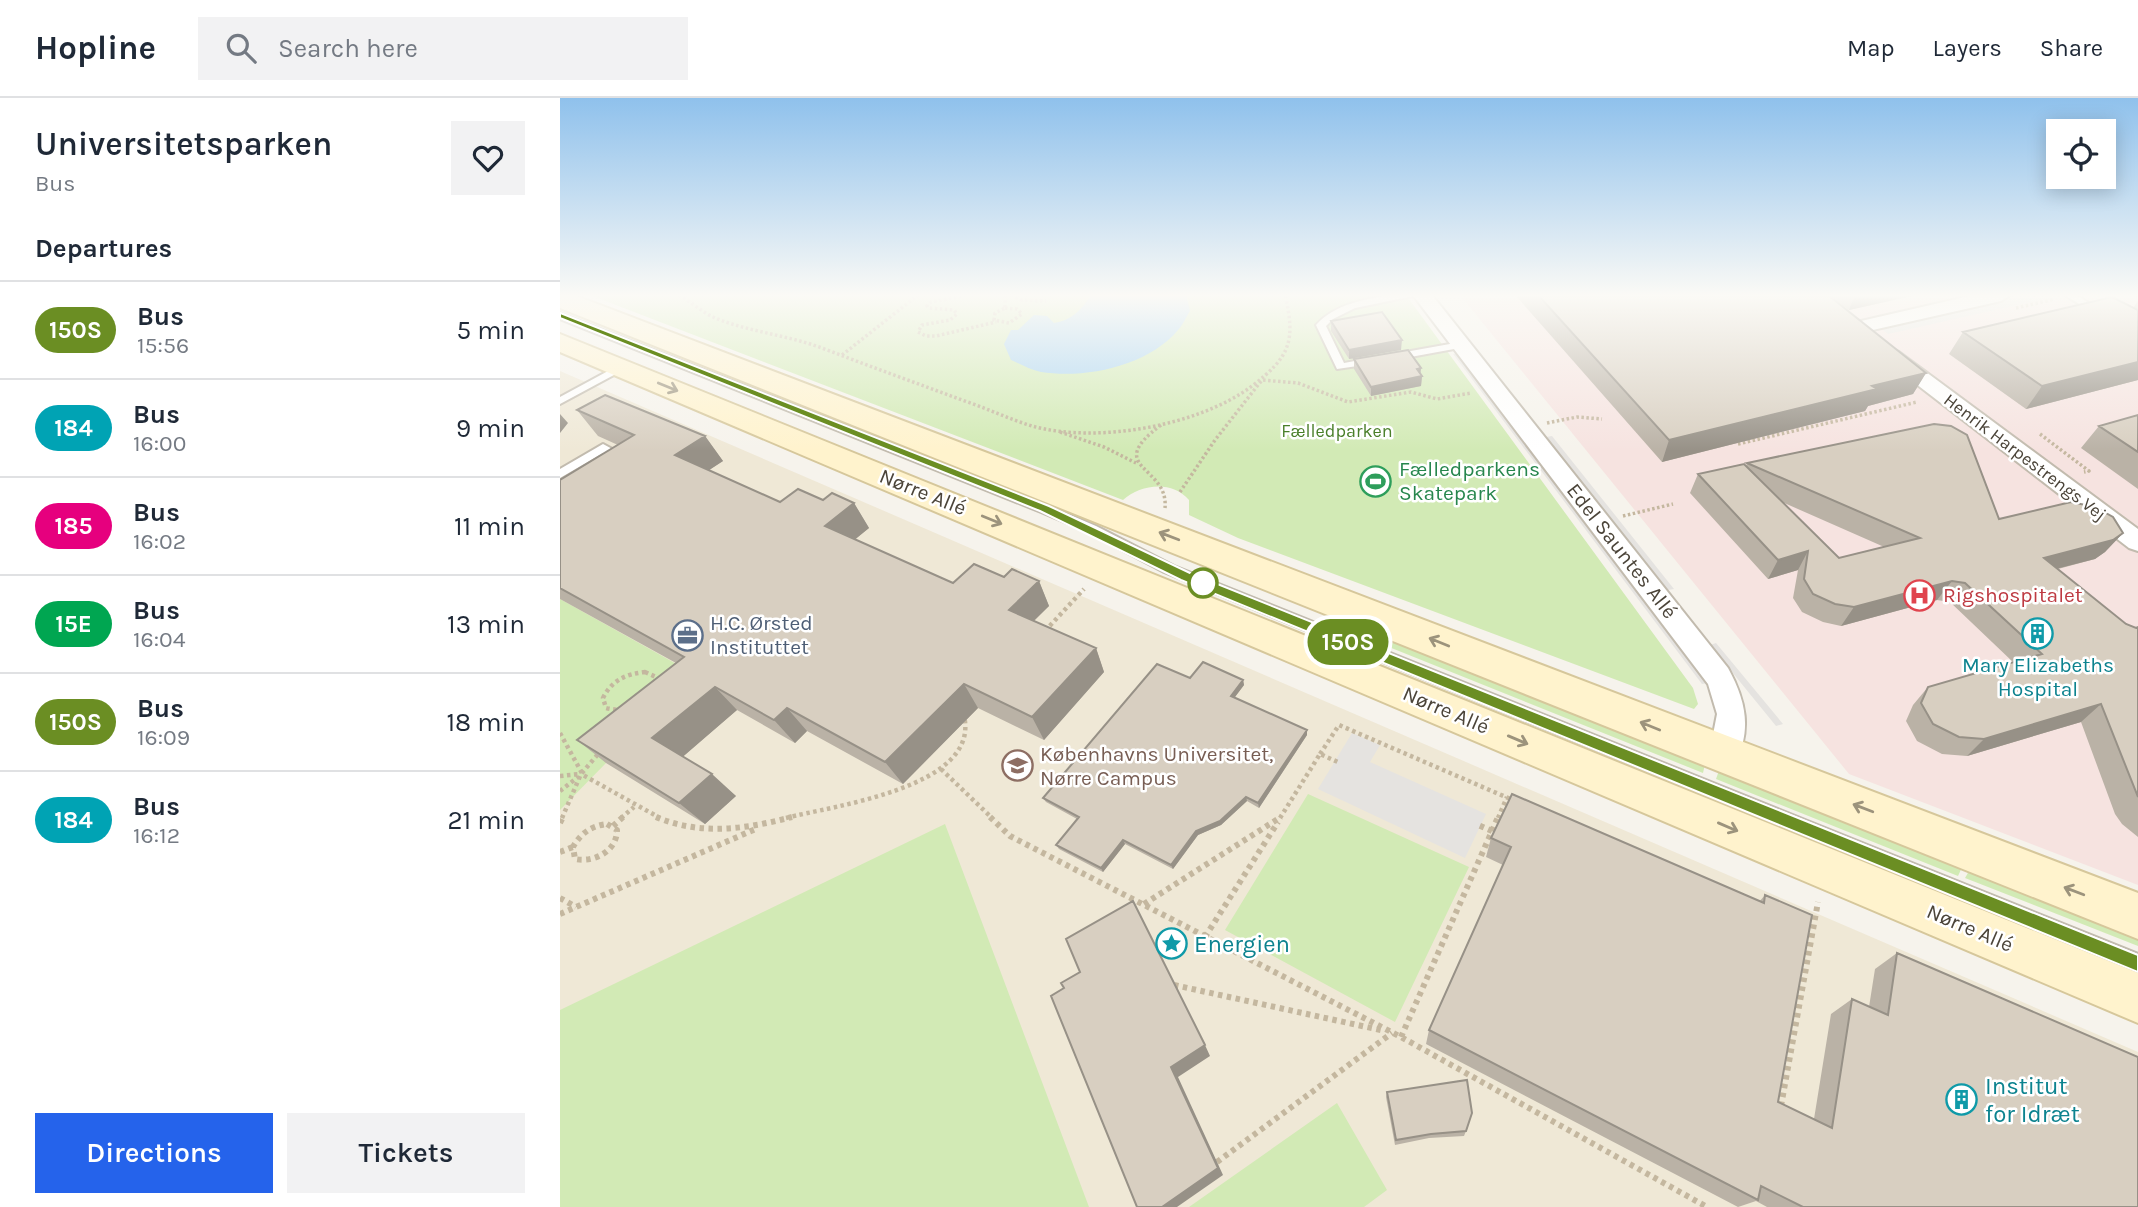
<!DOCTYPE html>
<meta charset="utf-8">
<style>
body{margin:0;font-family:Karla,sans-serif;background:#f2f2f3;color:#1f2937;height:100vh;display:flex;flex-direction:column;font-size:26px;white-space:nowrap}
*{box-sizing:border-box;margin:0}
p{font-size:23px;color:#747a83}
.icon{flex:none;width:38px;height:38px;fill:none;stroke:currentColor;stroke-width:2;stroke-linecap:round;stroke-linejoin:round}
.map{position:relative;flex:1;overflow:hidden}
.side{display:flex;flex-direction:column;background:#fff;width:560px}
.side>*{flex:none}
.badge{padding:0 14px;border-radius:23px;font-size:24px;line-height:46px}
.tools{position:absolute;left:1486px;top:21px;display:grid;gap:14px}
.tools a{display:grid;place-items:center;width:70px;height:70px;border-radius:0px;background:#fff;box-shadow:0 4px 18px #0003;font-size:35px}
.map>.badge{position:absolute;translate:-50% -50%;box-shadow:0 0 0 4px #fff}
h2{padding:0 35px;font-size:26px;line-height:63px}
.round{display:grid;place-items:center;flex:none;width:74px;height:74px;border-radius:0px;background:#f2f2f3}
.headline{display:flex;align-items:center;justify-content:space-between;height:119px;padding:0 35px}
h1{font-size:33px;font-weight:600;line-height:52px}
.cta{display:flex;gap:14px;margin-top:auto;padding:14px 35px}
.cta a{flex:1;height:80px;border-radius:0px;background:#2563eb;color:#fff;font-size:28px;font-weight:600;line-height:80px;text-align:center}
.cta a+a{background:#f2f2f3;color:#1f2937}
ul{padding:0;list-style:none}
li{display:flex;align-items:center;gap:21px;height:98px;padding:0 35px;border-top:2px solid #e0e1e3}
li div{flex:1}
li b{display:block;font-size:26px}
li em{font-style:normal}
li .badge{min-width:77px;font-weight:700;text-align:center}
header{display:flex;align-items:center;gap:42px;box-sizing:border-box;height:98px;padding:0 35px;background:#fff;border-bottom:2px solid #e0e1e3}
header strong{font-size:33px}
nav{display:flex;gap:38px;margin-inline-start:auto;font-size:24px}
.search{width:490px;height:63px;background:#f2f2f3;display:flex;align-items:center;gap:18px;box-sizing:border-box;padding:0 24px;border-radius:0px;color:#747a83;font-size:26px}
main{display:flex;flex:1;min-height:0}
.map>svg:first-child{display:block}
</style>
<header>
<strong>Hopline</strong>
<div class="search"><svg class="icon" aria-label="search" viewBox="0 0 24 24"><circle cx="10" cy="10" r="6"/><path d="M15 15l6 6"/></svg>Search here</div>
<nav><a>Map</a><a>Layers</a><a>Share</a></nav>
</header>
<main>
<section class="side">
<div class="headline"><div><h1>Universitetsparken</h1><p>Bus</p></div><a class="round"><svg class="icon" aria-label="heart" viewBox="0 0 24 24"><path d="M12 20l-8-8c-3-5 5-10 8-4 3-6 11-1 8 4z"/></svg></a></div>
<h2>Departures</h2>
<ul>
<li><span class="badge" style="background:#6b8e23;color:#fff">150S</span><div><b>Bus</b><p>15:56</p></div><em>5 min</em></li>
<li><span class="badge" style="background:#00a3b4;color:#fff">184</span><div><b>Bus</b><p>16:00</p></div><em>9 min</em></li>
<li><span class="badge" style="background:#e6007e;color:#fff">185</span><div><b>Bus</b><p>16:02</p></div><em>11 min</em></li>
<li><span class="badge" style="background:#00a651;color:#fff">15E</span><div><b>Bus</b><p>16:04</p></div><em>13 min</em></li>
<li><span class="badge" style="background:#6b8e23;color:#fff">150S</span><div><b>Bus</b><p>16:09</p></div><em>18 min</em></li>
<li><span class="badge" style="background:#00a3b4;color:#fff">184</span><div><b>Bus</b><p>16:12</p></div><em>21 min</em></li>
</ul>
<div class="cta"><a>Directions</a><a>Tickets</a></div>
</section>
<div class="map">
<svg width="1578" height="1109" viewBox="0 0 1578 1109">
<rect width="100%" height="100%" fill="#f6f3ec"/>
<path fill="#efe8d6" d="M0 273 1578 954V1109H0Z"/>
<path fill="#f6e3e0" d="M900 197H1578V787L1289 676Z"/>
<path fill="#d2eab5" d="M30 197H846L1133 590 1138 606 1134 611 678 440 629 417V402C612 382 581 386 563 402Z
M0 501 147 583 46 665 0 712Z
M802 527 1146 662 1143 675 799 537 798 532Z
M1161 667 1404 765 1398 778 1156 681Z
M748 696 909 769 835 924 665 832Z
M385 726 529 1109H0V912Z
M1412 768 1578 833V848L1405 780Z
M777 1005 827 1092 804 1109H629Z"/>
<path fill="#e5e3e0" d="M1459 197H1485L1489 200 1328 236 1318 228Z
M897 255 1149 585 1142 586 893 256Z
M992 338 1114 491 1108 492 986 339Z
M1156 545 1223 626 1216 628 1150 547Z
M792 635 820 647 810 664 926 716 905 760 758 691Z"/>
<path fill="#a9d4f2" d="M531 197H626L630 213C626 219 623 227 618 232 588 268 526 281 481 274 471 272 460 266 451 262L444 246 451 232H458L474 217 487 218 494 225C510 223 522 212 531 197Z"/>
<g fill="none" stroke-linecap="round" stroke-linejoin="round">
<defs>
<path id="lane" d="M832 197H858L795 210 773 221 766 228 784 265 811 260 816 263 811 266 777 271 756 227C775 206 805 201 832 197Z
M1505 197H1516L1543 214 1535 216Z
M0 215 489 408 536 428 614 468 1578 856V874L604 474 528 434 481 414 0 221Z
M901 244 906 247 905 249 834 262 829 259 834 256Z
M61 266 65 267V271L0 306V299Z
M43 346 69 360 63 364 43 355 0 380V371Z"/>
<path id="street" d="M853 197H872L1168 570C1186 603 1192 631 1175 666L1164 670 1153 666 1149 657 1157 616 1148 586Z
M1414 197H1450L1441 203 1295 236 1285 230 1288 226Z
M1332 252 1339 254 1578 431V453L1569 450 1325 262 1322 258 1325 254Z"/>
<path id="secondary" d="M0 197H14L1578 795V841L0 210Z
M0 236 1578 875V925L0 254Z"/>
</defs>
<use href="#lane" stroke="#c2bbae" stroke-width="4"/>
<use href="#street" stroke="#c2bbae" stroke-width="4"/>
<use href="#secondary" stroke="#d6c79b" stroke-width="4"/>
<path stroke="#c4b79f" stroke-width="3.5" stroke-dasharray="2.5 2.5" stroke-linecap="butt" d="M119 197C131 204 142 214 155 220 190 234 227 237 262 250 309 268 356 285 402 302 426 310 449 321 472 328 536 346 639 328 692 288 730 259 736 243 725 197
M406 197 371 204 367 208 369 210 394 212 397 216 390 222 362 227 358 234 366 238H376L436 224
M445 197V210
M451 197 462 202 486 203
M1576 197 1578 199
M445 210 457 211 462 216 449 225 434 222 435 215Z
M1456 210 1495 201
M282 257 358 197
M987 325 1017 319 1042 321
M601 327C542 371 609 367 605 410
M500 334 544 349 576 365
M1480 336 1529 373 1524 374
M1178 346 1357 304
M620 394 655 342 702 282 738 285 788 304 851 294 877 301 911 295
M1063 418 1113 406"/>
<path stroke="#c4b79f" stroke-width="4.5" stroke-dasharray="3.5 3.5" stroke-linecap="butt" d="M485 533 524 491
M85 574 96 579C97 606 68 616 46 610L43 600C52 582 66 576 85 574Z
M0 635 23 677 100 720
M760 656 779 627 955 703
M381 671 432 720
M0 678 20 676
M0 693 18 679
M2 720 21 676 39 655
M61 720 74 709
M226 720C271 708 421 690 404 618
M720 720 760 656 780 665
M938 720 947 699"/>
<path stroke="#c4b79f" stroke-width="6" stroke-dasharray="4.5 4.5" stroke-linecap="butt" d="M96 719C141 738 186 731 232 719
M430 719 450 738 841 939 1147 1109
M0 725 3 719
M47 726 57 732C57 753 34 765 15 761L13 749C21 735 31 728 47 726Z
M53 728 63 719
M932 733 938 719
M0 754 13 749
M0 800 16 809
M584 806 721 719
M0 816 198 730
M645 839 718 724
M614 887 825 933
M841 939 932 733 916 726
M1221 1008 1258 804
M657 1064 832 935"/>
<use href="#lane" fill="#fff" fill-rule="evenodd"/>
<use href="#street" fill="#fff" fill-rule="evenodd"/>
<use href="#secondary" fill="#fff3cd" fill-rule="evenodd"/>
</g>
<path fill="#bab2a6" fill-rule="evenodd" d="M957 197H1356L1289 212 1272 200V201L1366 275 1353 296 1308 308 1305 313 1102 364 957 199Z
M1578 203V282L1466 311 1389 256 1403 234 1573 210Z
M771 223 841 252 789 261 771 233Z
M794 261 861 270 860 275 862 278 861 288 811 298 794 271Z
M17 312 145 338 163 363 149 372 220 404 263 402 294 405 309 430 295 441 393 485 444 479 479 483 489 508 474 523 536 550 544 574 484 642 418 610 343 686 247 633 235 645 177 612 123 658 176 698 145 726 46 665 17 642 116 565 0 501V382L58 347 38 338Z
M1578 317V391L1521 350 1539 328Z
M1187 365 1439 421 1563 435 1545 454 1535 461 1498 471 1566 526 1576 530 1578 529V739L1562 726 1555 716 1521 624 1407 658 1382 656 1357 643 1346 623 1353 607 1368 589 1454 565 1390 504 1377 502 1281 528 1263 524 1242 514 1233 500 1238 472 1208 481 1130 395 1138 376 1186 368ZM1222 404 1322 448 1324 449 1279 460Z
M630 580 683 582 684 587 674 600 747 632V637L699 710 687 703 661 727 638 737 613 771 565 746 543 774 499 751 496 747 517 721 486 704 483 700Z
M931 740 1199 804 1205 797 1218 1004 1254 1021 1271 916 1292 901 1309 909 1315 871 1337 855 1578 1109H1207L1196 1103 1178 1109 866 946 869 932 943 767 926 759Z
M827 994 906 1033 904 1038 869 1040 835 1047 826 999Z"/>
<path fill="#979187" d="M1295 197H1356L1289 212Z
M842 242 841 252 789 261V252Z
M1578 264V282L1466 311 1482 288Z
M861 270 860 279 862 278 861 288 811 298V289Z
M1366 275 1353 296 1308 308 1305 313 1102 364 1109 342 1312 288Z
M0 316 8 325 0 335Z
M145 338 163 363 134 382 115 357Z
M294 405 309 430 281 453 265 428Z
M1563 435 1545 454 1535 461 1468 478 1484 460Z
M1248 453 1238 472 1208 481 1218 462Z
M479 483 489 508 460 536 449 512Z
M1392 483 1377 502 1281 528 1294 509Z
M536 550 544 574 484 642 472 619Z
M683 582 684 587 672 603 671 598Z
M404 586 418 610 343 686 325 664Z
M155 589 177 612 118 663 92 640Z
M1541 606 1521 624 1407 658 1424 641Z
M227 610 247 633 235 645 214 622Z
M747 632V637L699 710 698 705Z
M152 676 176 698 145 726 119 705Z
M686 699 687 703 661 727 638 737 613 771 611 767 636 733Z
M563 742 565 746 543 774 541 770Z
M645 947 650 958 618 979 663 1077 617 1109H602L611 969Z"/>
<path fill="#d8cfc1" stroke="#979187" stroke-width="2" d="M978 197H1268L1366 275 1312 288 1317 291 1109 342Z
M1552 199 1578 212V264L1482 288 1403 234Z
M822 214 842 242 789 252 771 223Z
M848 252 861 270 857 271 862 278 811 289 794 261Z
M45 297 145 338 115 357 220 404 238 391 263 402 272 395 294 405 265 428 393 485 414 466 444 479 452 471 479 483 449 512 536 550 472 619 404 586 325 664 227 610 214 622 155 589 92 640 152 676 119 705 17 642 124 559 0 490V382L74 337 17 312Z
M1578 317V354L1539 328Z
M1374 326 1391 328 1407 337 1439 421 1511 404 1535 409 1553 419 1563 435 1553 442 1484 460 1566 526 1576 530 1578 529V699L1541 606 1424 641 1399 639 1373 626 1361 605 1368 589 1482 556 1405 485 1392 483 1294 509 1275 506 1253 496 1244 481 1248 453 1218 462 1138 376 1184 366 1279 460 1360 440 1187 365Z
M643 564 683 582 671 598 747 632 698 705 686 699 660 723 636 733 611 767 563 742 541 770 496 747 519 719 483 700 597 566 630 580Z
M952 696 1204 805 1205 797 1252 817 1218 1004 1272 1030 1292 901 1328 917 1337 855 1578 959V1109H1243L1201 1088 1198 1102 869 932 951 749 931 740Z
M573 803 645 947 611 969 658 1070 602 1109H577L491 898 504 890 501 885 520 874 506 841Z
M907 982 912 1015 906 1033 871 1036 836 1042 827 994Z"/>
<defs><path id="oneway-shaft" d="M-6 0H5M1.5-3L5.5 0L1.5 3" fill="none" stroke-width="1.6" stroke-linecap="round" stroke-linejoin="round" transform="scale(1.75)"/></defs>
<g stroke="#9c937c">
<use href="#oneway-shaft" transform="translate(108 289) rotate(22)"/>
<use href="#oneway-shaft" transform="translate(432 422) rotate(22)"/>
<use href="#oneway-shaft" transform="translate(609 438) rotate(-159)"/>
<use href="#oneway-shaft" transform="translate(879 544) rotate(-158)"/>
<use href="#oneway-shaft" transform="translate(1090 628) rotate(-158)"/>
<use href="#oneway-shaft" transform="translate(958 642) rotate(23)"/>
<use href="#oneway-shaft" transform="translate(1303 710) rotate(-159)"/>
<use href="#oneway-shaft" transform="translate(1168 729) rotate(23)"/>
<use href="#oneway-shaft" transform="translate(1514 793) rotate(-159)"/>
</g>
<linearGradient id="sky" x2="0" y2="1"><stop stop-color="#8fc1ec"/><stop offset="0.56" stop-color="#fbfaf6"/><stop offset="1" stop-color="#fbfaf6" stop-opacity="0"/></linearGradient>
<rect width="1578" height="353" fill="url(#sky)"/>
<path fill="#6b8e23" stroke="#fff" stroke-width="2" d="M0 215 489 408 630 475 1578 857V874L621 482 480 413 0 220Z"/>
<defs>
<symbol id="stadium-ring" viewBox="-11 -11 22 22"><circle r="9.5" fill="#fff" stroke="#2e9e5b" stroke-width="1.5"/><path d="M0-5a6.5 5 0 1 0 0 10a6.5 5 0 1 0 0-10ZM-3.5-1.8h7v3.6h-7Z" fill="#2e9e5b"/></symbol>
<symbol id="hospital-ring" viewBox="-11 -11 22 22"><circle r="9.5" fill="#fff" stroke="#e0444e" stroke-width="1.5"/><path d="M-5-5h3v3.5h4V-5h3V5h-3V1.5h-4V5h-3Z" fill="#e0444e"/></symbol>
<symbol id="building-ring" viewBox="-11 -11 22 22"><circle r="9.5" fill="#fff" stroke="#0f9aa8" stroke-width="1.5"/><path d="M-4-6H4V6H1V3H-1V6H-4ZM-2.5-4.3h1.7v1.8h-1.7ZM.8-4.3h1.7v1.8H.8ZM-2.5-1h1.7V.8h-1.7ZM.8-1h1.7V.8H.8Z" fill="#0f9aa8"/></symbol>
<symbol id="office-ring" viewBox="-11 -11 22 22"><circle r="9.5" fill="#fff" stroke="#5c6f8a" stroke-width="1.5"/><path d="M-6-3h4V-5.5h4V-3h4V5H-6ZM-1-4.5V-3h2v-1.5ZM-6 0V1H6V0Z" fill="#5c6f8a"/></symbol>
<symbol id="university-ring" viewBox="-11 -11 22 22"><circle r="9.5" fill="#fff" stroke="#8d6e63" stroke-width="1.5"/><path d="M0-5L7-2L0 1L-7-2ZM-4 1L0 2.5L4 1V4Q0 6-4 4Z" fill="#8d6e63"/></symbol>
<symbol id="sight-ring" viewBox="-11 -11 22 22"><circle r="9.5" fill="#fff" stroke="#0f9aa8" stroke-width="1.5"/><path d="M0-6L1.8-2.2L6-1.7L2.9 1.2L3.7 5.4L0 3.3L-3.7 5.4L-2.9 1.2L-6-1.7L-1.8-2.2Z" fill="#0f9aa8"/></symbol>
</defs>
<g fill-rule="evenodd">
<use href="#stadium-ring" x="798" y="366" width="35" height="35"/>
<use href="#hospital-ring" x="1342" y="480" width="35" height="35"/>
<use href="#building-ring" x="1460" y="518" width="35" height="35"/>
<use href="#office-ring" x="110" y="520" width="35" height="35"/>
<use href="#university-ring" x="440" y="650" width="35" height="35"/>
<use href="#sight-ring" x="594" y="828" width="35" height="35"/>
<use href="#building-ring" x="1384" y="984" width="35" height="35"/>
</g>
<circle fill="#fff" stroke="#6b8e23" stroke-width="3.5" cx="643" cy="485" r="14"/>
<g text-anchor="middle" stroke-width="5" stroke-linejoin="round" paint-order="stroke">
<g font-size="18" fill="#4a7f2a" stroke="#fff">
<text x="777" y="339">Fælledparken</text>
</g>
<g font-size="18" fill="#4b4439" stroke="#fff">
<text transform="translate(1465 359) rotate(37)" y="6">Henrik Harpestrengs Vej</text>
</g>
<g font-size="21" fill="#27864d" stroke="#fff" text-anchor="start">
<text x="839" y="378">Fælledparkens<tspan x="839" dy="24">Skatepark</tspan></text>
</g>
<g font-size="21" fill="#4b4439" stroke="#fff">
<text transform="translate(363 394) rotate(22)" y="7">Nørre Allé</text>
<text transform="translate(1062 453) rotate(52)" y="7">Edel Sauntes Allé</text>
<text transform="translate(886 612) rotate(23)" y="7">Nørre Allé</text>
<text transform="translate(1410 830) rotate(23)" y="7">Nørre Allé</text>
</g>
<g font-size="21" fill="#be3a42" stroke="#fff" text-anchor="start">
<text x="1383" y="504">Rigshospitalet</text>
</g>
<g font-size="21" fill="#4e5e75" stroke="#fff" text-anchor="start">
<text x="150" y="532">H.C. Ørsted<tspan x="150" dy="24">Instituttet</tspan></text>
</g>
<g font-size="21" fill="#0d838f" stroke="#fff">
<text x="1478" y="574">Mary Elizabeths<tspan x="1478" dy="24">Hospital</tspan></text>
</g>
<g font-size="21" fill="#785e54" stroke="#fff" text-anchor="start">
<text x="480" y="663">Københavns Universitet,<tspan x="480" dy="24">Nørre Campus</tspan></text>
</g>
<g font-size="24" fill="#0d838f" stroke="#fff" text-anchor="start">
<text x="634" y="854">Energien</text>
<text x="1425" y="996">Institut<tspan x="1425" dy="28">for Idræt</tspan></text>
</g>
</g>
</svg>
<div class="tools">
<a><svg class="icon" aria-label="locate" viewBox="0 0 24 24"><circle cx="12" cy="12" r="6"/><path d="M12 2v4M12 18v4M2 12h4M18 12h4"/></svg></a>
</div>
<b class="badge" style="left:788px;top:544px;background:#6b8e23;color:#fff">150S</b>
</div>
</main>
